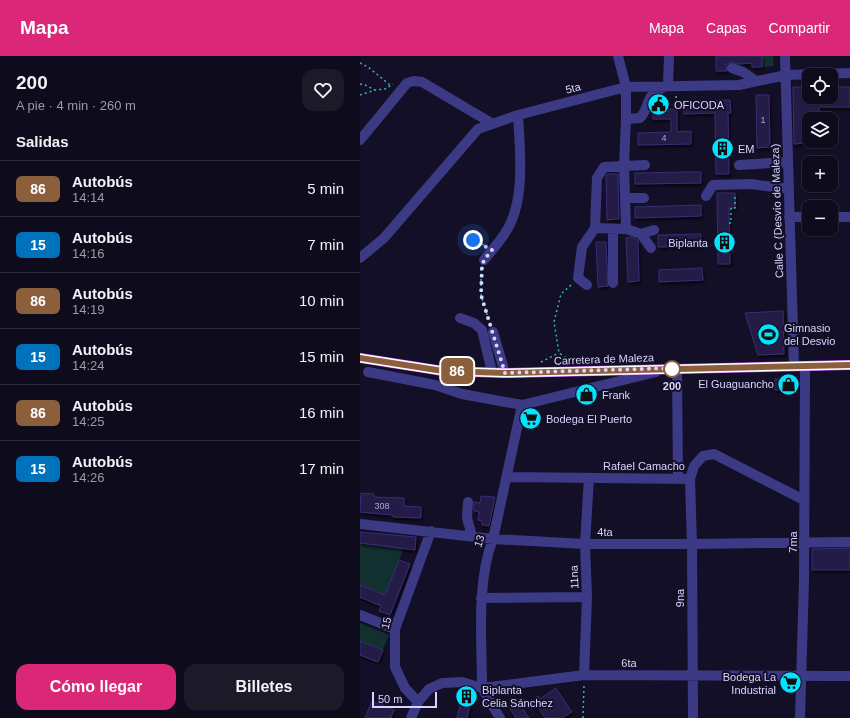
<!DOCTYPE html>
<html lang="es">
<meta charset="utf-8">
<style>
body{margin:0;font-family:Helvetica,sans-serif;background:#1c1929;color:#f1f3f6;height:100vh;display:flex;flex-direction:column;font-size:15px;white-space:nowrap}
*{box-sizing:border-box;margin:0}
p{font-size:13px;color:#9b9ba3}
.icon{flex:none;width:22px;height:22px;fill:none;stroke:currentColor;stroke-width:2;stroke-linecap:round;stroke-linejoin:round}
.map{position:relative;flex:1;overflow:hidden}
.panel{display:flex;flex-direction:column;background:#0e0b1c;width:360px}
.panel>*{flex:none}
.badge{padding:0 8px;border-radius:6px;font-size:14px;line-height:26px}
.buttons{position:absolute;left:442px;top:12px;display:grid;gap:8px}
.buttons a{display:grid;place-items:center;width:36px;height:36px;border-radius:8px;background:#0e0b1c;box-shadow:0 1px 3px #0004,0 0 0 1px #2e2b3b;font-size:20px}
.scale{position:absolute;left:12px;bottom:10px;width:65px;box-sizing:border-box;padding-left:4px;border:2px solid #d9d4ff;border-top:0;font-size:11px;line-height:14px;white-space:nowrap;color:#d9d4ff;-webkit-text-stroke:3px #130f26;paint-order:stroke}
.you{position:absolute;width:20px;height:20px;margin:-10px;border:3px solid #fff;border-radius:50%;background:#1a73e8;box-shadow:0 0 0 6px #1a73e833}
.map>.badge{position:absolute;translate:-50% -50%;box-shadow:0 0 0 2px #fff}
h2{padding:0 16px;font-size:15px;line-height:36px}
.round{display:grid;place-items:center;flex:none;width:42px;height:42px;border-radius:12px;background:#1c1929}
.head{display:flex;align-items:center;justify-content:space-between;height:68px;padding:0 16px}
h1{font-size:19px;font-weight:700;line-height:30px}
.action{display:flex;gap:8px;margin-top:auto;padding:8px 16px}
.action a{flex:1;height:46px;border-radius:12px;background:#db2777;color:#fff;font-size:16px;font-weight:700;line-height:46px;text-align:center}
.action a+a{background:#1c1929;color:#f1f3f6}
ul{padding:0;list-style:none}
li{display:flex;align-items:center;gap:12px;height:56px;padding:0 16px;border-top:1px solid #2e2b3b}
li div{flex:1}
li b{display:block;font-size:15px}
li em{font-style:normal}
li .badge{min-width:44px;font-weight:700;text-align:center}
header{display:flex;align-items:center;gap:24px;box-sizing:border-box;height:56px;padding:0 20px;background:#db2777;color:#fff}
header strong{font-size:19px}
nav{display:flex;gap:22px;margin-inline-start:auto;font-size:14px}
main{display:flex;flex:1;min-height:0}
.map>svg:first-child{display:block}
</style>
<header>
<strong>Mapa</strong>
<nav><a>Mapa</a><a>Capas</a><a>Compartir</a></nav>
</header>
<main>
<section class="panel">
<div class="head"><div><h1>200</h1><p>A pie · 4 min · 260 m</p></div><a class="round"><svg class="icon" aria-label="heart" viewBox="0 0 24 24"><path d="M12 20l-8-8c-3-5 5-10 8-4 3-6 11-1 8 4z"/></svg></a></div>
<h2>Salidas</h2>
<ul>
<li><span class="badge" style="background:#8b5e3c;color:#fff">86</span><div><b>Autobús</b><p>14:14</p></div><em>5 min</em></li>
<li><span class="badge" style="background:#0072bc;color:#fff">15</span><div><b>Autobús</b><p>14:16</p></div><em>7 min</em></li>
<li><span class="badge" style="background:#8b5e3c;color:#fff">86</span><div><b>Autobús</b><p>14:19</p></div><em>10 min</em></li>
<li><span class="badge" style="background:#0072bc;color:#fff">15</span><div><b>Autobús</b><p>14:24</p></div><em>15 min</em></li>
<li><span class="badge" style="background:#8b5e3c;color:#fff">86</span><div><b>Autobús</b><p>14:25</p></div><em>16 min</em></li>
<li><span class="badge" style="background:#0072bc;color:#fff">15</span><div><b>Autobús</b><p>14:26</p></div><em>17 min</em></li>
</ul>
<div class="action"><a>Cómo llegar</a><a>Billetes</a></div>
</section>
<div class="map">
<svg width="490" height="662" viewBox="0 0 490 662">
<defs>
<filter id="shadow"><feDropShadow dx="1.5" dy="2.5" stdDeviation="1" flood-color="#0009"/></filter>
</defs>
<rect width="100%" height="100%" fill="#130f26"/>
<path fill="#12302f" d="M402 0H413L414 10 402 11Z
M0 487 44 492 25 539 0 529Z
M0 567 29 579 23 594 0 585Z"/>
<path fill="#241b47" stroke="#3b2d73" filter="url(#shadow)" d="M356 0H402V11H392V7L379 8 371 6 366 9 367 15H356Z
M433 31H449V41H471V31H490V51H459L460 63H449V75H446V87L434 88Z
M396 39H409L410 91 397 92Z
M297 44H304V53H317V76L331 75V88L278 89V77L311 76V63H293V52Z
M370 44 371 57H368L369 118H356L355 57 324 58 323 45Z
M329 116H341V127L275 128V117Z
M247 118H258L259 163 247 164 246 120Z
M357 137H375V152H369L370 208H358Z
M341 149V160L275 162V151Z
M341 178V190L298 191V179Z
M271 181 278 184 279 225 268 226 266 182Z
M236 186H246L248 230 238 231Z
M342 212 343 224 299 226V214Z
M423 255 424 298 398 299 385 257Z
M415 323H438V334H415Z
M1 437 14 438V441L44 442V450L61 451V462L33 461V459L0 456Z
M121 440 135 441 129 470 122 469V465L118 464 119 456 114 455V446L120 447Z
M0 476 56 481 55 494 0 487Z
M490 492V514H452V493Z
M39 504 50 508 30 559 19 555 21 550 0 541V529L25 539Z
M0 585 23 594 18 606 0 599Z
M196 632 212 656 202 662H185L173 644 178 640 180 643Z
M104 633 113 636 107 662H97Z
M12 645 34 654 31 662H5Z
M159 647 169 662H156L150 653Z"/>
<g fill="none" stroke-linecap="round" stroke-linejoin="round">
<path stroke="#2fb8b0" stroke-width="1.5" stroke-dasharray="2 3" stroke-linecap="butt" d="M0 7 8 11 30 29
M0 28 5 29 15 34
M0 39 15 34 25 33 33 28
M316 40 317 53
M369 167H371V152H375V138
M113 184 124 189
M121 213V239L130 268
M211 229 201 238 194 266 199 297 213 306
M181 306 199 297
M223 662 224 628"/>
<path stroke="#3d3a85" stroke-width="10" d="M258 0 266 31V63L264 110 266 173
M425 0 434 310
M372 12 383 16 396 25
M266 63 280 62C287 55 286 47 292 39 295 35 303 32 308 29L309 0
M0 84 47 27 54 25 62 26 133 68
M379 109 428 106
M346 140 353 129 391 128 429 133
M265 142H284
M429 161H449
M471 161H490
M235 172 266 173 281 178 291 192
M253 173V227
M281 178 294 174
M0 202 24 182 118 73 158 59 266 31 379 29 426 19 490 17
M124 204C131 195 139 187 145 177 166 147 160 94 158 59
M227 229 218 222 222 191 235 172 237 122 244 111 285 109
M100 262 114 267 122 274 132 316
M133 276 145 317
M317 312 318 423
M8 316 75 329 102 338 162 349 296 316
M147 421 330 423
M108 446 107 462 112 480
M0 468 133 483 225 488H332L490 486
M121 542 227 541
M0 559 35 573
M224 619 227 541 225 488 229 422
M122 632C122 586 116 526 133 483L162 349
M122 632 140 662
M58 646 45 632 35 611V573L71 475
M51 662 58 646 69 633 82 627 102 626 122 632 224 619 490 620
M333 662 332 488 330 423 334 410 343 400 354 398 444 444
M440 662 444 524 445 310"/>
<path stroke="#c25bff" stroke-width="10" d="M0 302 83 315 145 317 490 309"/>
</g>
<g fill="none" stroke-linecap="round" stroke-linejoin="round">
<defs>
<path id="line" d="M0 302 83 315 145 317 490 309"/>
</defs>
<use href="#line" stroke="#fff" stroke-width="9"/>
<use href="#line" stroke="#8b5e3c" stroke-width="6"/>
<path stroke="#d9d4ff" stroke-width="4" stroke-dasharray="0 7.2" d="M113 184 132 194 124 204 122 210 121 239 145 317 317 312 312 313"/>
</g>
<defs>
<symbol id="civic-disc" viewBox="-11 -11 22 22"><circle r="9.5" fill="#00e5ff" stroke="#130f26"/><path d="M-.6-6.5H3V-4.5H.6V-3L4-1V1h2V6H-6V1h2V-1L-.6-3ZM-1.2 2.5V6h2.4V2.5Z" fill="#111"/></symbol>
<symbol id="building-disc" viewBox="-11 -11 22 22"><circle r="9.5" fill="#00e5ff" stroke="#130f26"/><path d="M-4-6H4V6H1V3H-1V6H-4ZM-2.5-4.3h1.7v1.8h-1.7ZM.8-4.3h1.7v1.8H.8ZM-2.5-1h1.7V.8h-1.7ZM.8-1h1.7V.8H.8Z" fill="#111"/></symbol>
<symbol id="stadium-disc" viewBox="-11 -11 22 22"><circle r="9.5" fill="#00e5ff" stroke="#130f26"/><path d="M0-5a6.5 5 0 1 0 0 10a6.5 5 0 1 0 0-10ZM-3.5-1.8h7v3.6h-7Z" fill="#111"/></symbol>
<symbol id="shop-disc" viewBox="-11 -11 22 22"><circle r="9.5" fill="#00e5ff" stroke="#130f26"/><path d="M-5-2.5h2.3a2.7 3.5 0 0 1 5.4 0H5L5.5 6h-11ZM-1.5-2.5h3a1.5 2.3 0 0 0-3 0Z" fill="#111"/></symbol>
<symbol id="supermarket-disc" viewBox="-11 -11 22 22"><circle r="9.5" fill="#00e5ff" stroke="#130f26"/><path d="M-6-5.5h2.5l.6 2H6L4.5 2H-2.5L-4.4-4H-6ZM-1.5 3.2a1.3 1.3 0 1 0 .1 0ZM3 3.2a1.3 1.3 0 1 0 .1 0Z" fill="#111"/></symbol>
</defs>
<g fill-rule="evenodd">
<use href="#civic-disc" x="286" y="36" width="25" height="25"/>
<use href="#building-disc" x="350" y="80" width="25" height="25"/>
<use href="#building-disc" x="352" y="174" width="25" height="25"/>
<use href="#stadium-disc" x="396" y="266" width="25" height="25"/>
<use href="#shop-disc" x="416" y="316" width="25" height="25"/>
<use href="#shop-disc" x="214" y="326" width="25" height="25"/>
<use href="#supermarket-disc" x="158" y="350" width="25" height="25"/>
<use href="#supermarket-disc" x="418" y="614" width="25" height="25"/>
<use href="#building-disc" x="94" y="628" width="25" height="25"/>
</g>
<circle fill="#fff" stroke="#8b5e3c" stroke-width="2" cx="312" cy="313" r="8"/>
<g text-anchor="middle" stroke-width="4" stroke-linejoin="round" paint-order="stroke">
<g font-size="9" fill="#aca6d1">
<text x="403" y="67">1</text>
<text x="304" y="85">4</text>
<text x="22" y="453">308</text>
</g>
<g font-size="11" fill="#d9d4ff" stroke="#130f26">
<text transform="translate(213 32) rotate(-15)" y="4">5ta</text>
<text transform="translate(417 155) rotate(-92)" y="4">Calle C (Desvío de Maleza)</text>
<text transform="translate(244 303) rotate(-2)" y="4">Carretera de Maleza</text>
<text x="284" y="414">Rafael Camacho</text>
<text x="245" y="480">4ta</text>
<text transform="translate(119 485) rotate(-72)" y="4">13</text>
<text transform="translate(433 486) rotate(-90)" y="4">7ma</text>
<text transform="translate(214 521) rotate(-92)" y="4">11na</text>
<text transform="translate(320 542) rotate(-90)" y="4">9na</text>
<text transform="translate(26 567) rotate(-77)" y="4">15</text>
<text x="269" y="611">6ta</text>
</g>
<g font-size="11" fill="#d9d4ff" stroke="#130f26" text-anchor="start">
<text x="314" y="53">OFICODA</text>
<text x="378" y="97">EM</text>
<text x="348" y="191" text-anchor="end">Biplanta</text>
<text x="424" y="276">Gimnasio<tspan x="424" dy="13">del Desvio</tspan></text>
<text x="414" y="332" text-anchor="end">El Guaguancho</text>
<text x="242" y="343">Frank</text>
<text x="186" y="367">Bodega El Puerto</text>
<text x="416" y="625" text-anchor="end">Bodega La<tspan x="416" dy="13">Industrial</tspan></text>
<text x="122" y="638">Biplanta<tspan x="122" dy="13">Celia Sánchez</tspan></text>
</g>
<g font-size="11" font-weight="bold" fill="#d9d4ff" stroke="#130f26">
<text x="312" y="334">200</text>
</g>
</g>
</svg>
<div class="buttons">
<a><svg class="icon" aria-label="locate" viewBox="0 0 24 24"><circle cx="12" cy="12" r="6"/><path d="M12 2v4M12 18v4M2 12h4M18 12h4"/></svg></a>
<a><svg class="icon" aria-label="layers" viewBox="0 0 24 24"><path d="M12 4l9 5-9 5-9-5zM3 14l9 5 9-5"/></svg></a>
<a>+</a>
<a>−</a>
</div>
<div class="scale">50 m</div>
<div class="you" style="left:113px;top:184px"></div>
<b class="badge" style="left:97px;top:315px;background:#8b5e3c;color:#fff">86</b>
</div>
</main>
